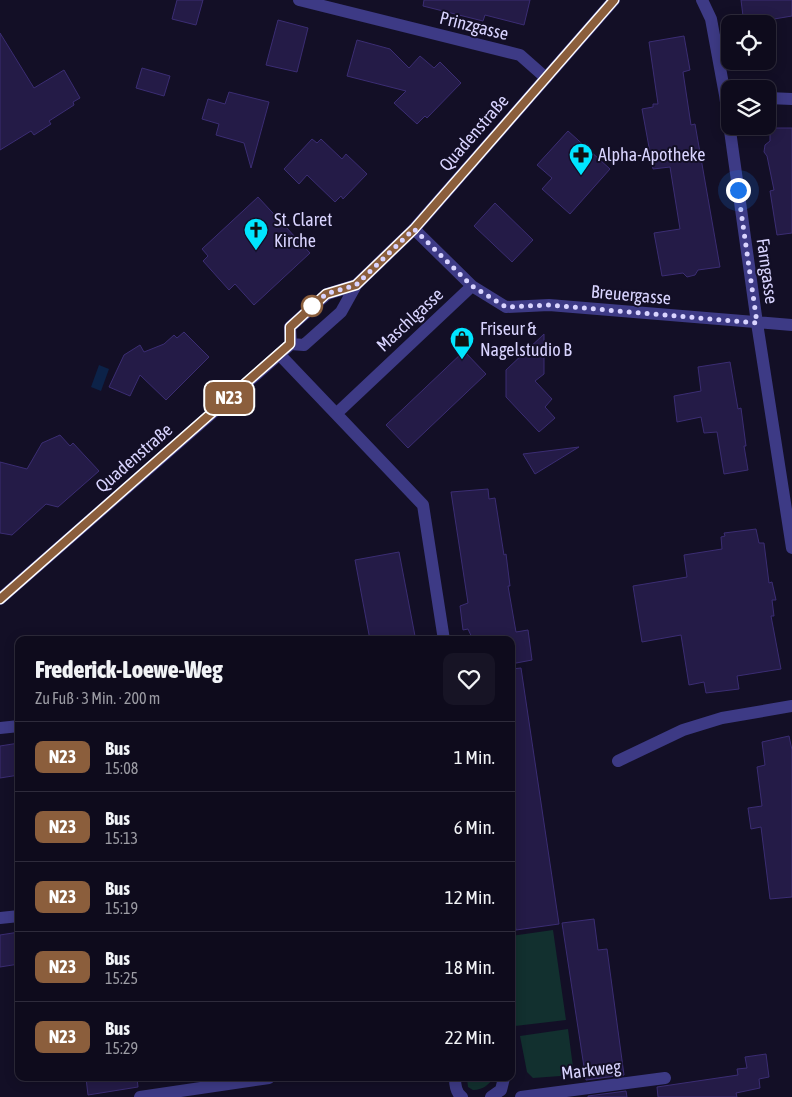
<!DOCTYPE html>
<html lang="de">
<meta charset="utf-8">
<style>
body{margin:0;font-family:"Asap Condensed",sans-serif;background:#171425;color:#f1f3f6;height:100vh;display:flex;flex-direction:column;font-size:19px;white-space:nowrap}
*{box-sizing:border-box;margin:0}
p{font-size:16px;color:#9b9ba3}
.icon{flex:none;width:28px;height:28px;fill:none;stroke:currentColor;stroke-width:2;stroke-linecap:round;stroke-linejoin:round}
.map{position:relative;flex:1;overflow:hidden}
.panel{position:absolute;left:15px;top:636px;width:500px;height:445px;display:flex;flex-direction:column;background:#0e0b1c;border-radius:10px;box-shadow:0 2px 12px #0003,0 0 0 1px #2e2b3b}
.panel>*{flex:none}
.badge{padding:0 10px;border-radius:8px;font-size:18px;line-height:32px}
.controls{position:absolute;left:721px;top:15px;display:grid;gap:10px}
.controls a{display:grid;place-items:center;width:55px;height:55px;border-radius:10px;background:#0e0b1c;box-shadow:0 2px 12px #0003,0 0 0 1px #2e2b3b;font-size:25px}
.you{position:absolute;width:25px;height:25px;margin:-12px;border:4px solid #fff;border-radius:50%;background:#1a73e8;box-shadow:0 0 0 8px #1a73e833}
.map>.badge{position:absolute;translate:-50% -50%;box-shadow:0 0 0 2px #fff}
.round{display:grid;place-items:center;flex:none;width:52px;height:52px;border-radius:10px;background:#171425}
.head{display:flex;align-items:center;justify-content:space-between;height:85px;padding:0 20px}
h1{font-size:24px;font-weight:800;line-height:38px}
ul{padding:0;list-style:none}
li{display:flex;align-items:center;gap:15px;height:70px;padding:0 20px;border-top:1px solid #2e2b3b}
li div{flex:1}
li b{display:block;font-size:19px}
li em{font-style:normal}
li .badge{min-width:55px;font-weight:700;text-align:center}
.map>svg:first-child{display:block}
</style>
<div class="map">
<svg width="792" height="1097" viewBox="0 0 792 1097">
<rect width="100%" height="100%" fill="#130f26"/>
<path fill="#12302f" d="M553 930 566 1020 515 1026 511 1001V936Z
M568 1029 574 1075 533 1078 527 1072 520 1036Z
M467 1078H494C488 1085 483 1090 473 1090L468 1087Z"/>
<path fill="#0c2248" d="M99 365 109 369 101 391 91 387Z"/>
<path fill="#241b47" stroke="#3b2d73" d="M177 0H203L196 25 172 19Z
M424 0H530L524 25 485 15 483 21 423 6Z
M741 0H792V16L744 24Z
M278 20 308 28 297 72 266 65Z
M0 33 34 88 64 70 80 98 73 102 74 105 49 121 51 124 34 135 31 131 0 150Z
M684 36 690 70 683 72 691 125 695 124 720 267 698 270 695 275 687 277 683 273 662 276 654 233 680 229 670 167 653 169 642 109 653 107V104H658L649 42Z
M357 40 390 49 409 68 420 56 434 68 440 62 461 83 427 118 425 116 417 124 394 103 406 91 347 76Z
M142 68 170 76 164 96 136 88Z
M229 92 269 102 251 168 244 143 216 135 219 124 202 119 208 99 225 104Z
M770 128H792V233L777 235 770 191 774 190 767 156 764 152 765 145 770 141Z
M568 131 610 169 570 214 542 189 552 178 537 165Z
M312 139 317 143 321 139 342 159 346 154 367 174 343 199 341 196 335 202 307 175 299 184 284 169Z
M258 197 310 253 254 305 235 284 229 290 203 261 208 256 202 249Z
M495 203 533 240 512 262 474 226Z
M184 332 209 357 166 400 140 375 130 396 109 387 124 355 140 345 144 352 164 344 174 335 177 338Z
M544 334V374L535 381 552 399 545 407 555 418 539 432 506 397V370Z
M464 351 486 374 408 448 386 425Z
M730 362 738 409 741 408 746 446H744L748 470 724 474 717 432 704 433 701 417 677 422 674 396 701 391 698 367Z
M60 435 70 446 73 443 99 471 58 507 46 504 12 535 0 533V462L27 469 42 443Z
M579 447 535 474 523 454Z
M488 489 489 499 495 498 504 555 506 554 510 586H508L516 632 528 630 532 660 511 664V640H473L468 629 463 630 460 606 468 603 451 492Z
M756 529 759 543H764L769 583 772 582 776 600H772L774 616H771L781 669 737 676 739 689 706 693 704 682 689 685 681 635 642 642 633 586 687 577 684 555 722 549 721 537 725 536 724 533Z
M399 552 415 636 393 640H370L355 560Z
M521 668 559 924 516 930 511 900V669Z
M789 736 792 750V897L770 899 761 827 751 829 748 808 762 806 757 767 765 765 762 742Z
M19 743V775L0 778V746Z
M594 919 598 950 607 949 624 1075 586 1080 562 923Z
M19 932V964L0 967V935Z
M766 1054 769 1077 759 1079 760 1088 736 1093 737 1097H658L657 1087 738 1075 737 1069 747 1068 745 1057Z
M86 1078H137L138 1087 88 1095Z
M626 1091 627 1097H588V1096Z"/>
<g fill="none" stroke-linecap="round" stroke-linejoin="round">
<path stroke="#3d3a85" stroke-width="12" d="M299 0 520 55 546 78
M702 0 711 19 725 95 757 323 792 548
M768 98 792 99
M414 229 472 286 506 307 549 305 792 325
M279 354 423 505 444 640
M336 414 472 286
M0 728 19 726
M618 761 683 730 722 718 792 706
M0 918 19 916
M455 1078C455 1084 456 1093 462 1097
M140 1097 269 1078
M491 1097 501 1090 504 1078
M521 1097 665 1078"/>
<path stroke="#3d3a85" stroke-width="12" d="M291 344 290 327 327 294 356 285
M0 599 291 344 304 345 341 312 356 285 414 229 614 0"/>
</g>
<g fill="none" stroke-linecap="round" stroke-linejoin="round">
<defs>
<path id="line" d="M0 599 290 344V327L326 294 356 285 414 229 614 0"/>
</defs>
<use href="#line" stroke="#fff" stroke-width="11"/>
<use href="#line" stroke="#8b5e3c" stroke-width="8"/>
<path stroke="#d9d4ff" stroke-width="5" stroke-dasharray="0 9" d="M312 306 311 307 326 294 356 285 414 229 472 286 506 307 549 305 757 323 738 190"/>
</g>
<defs>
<symbol id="pharmacy-pin" viewBox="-11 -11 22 30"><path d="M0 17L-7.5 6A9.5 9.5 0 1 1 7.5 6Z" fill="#00e5ff" stroke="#130f26"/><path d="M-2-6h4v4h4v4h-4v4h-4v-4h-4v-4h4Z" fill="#111"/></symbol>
<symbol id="church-pin" viewBox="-11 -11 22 30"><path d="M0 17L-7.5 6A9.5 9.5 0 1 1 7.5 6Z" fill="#00e5ff" stroke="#130f26"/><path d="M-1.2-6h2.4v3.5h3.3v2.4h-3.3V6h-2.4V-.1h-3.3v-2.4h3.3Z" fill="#111"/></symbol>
<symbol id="shop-pin" viewBox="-11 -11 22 30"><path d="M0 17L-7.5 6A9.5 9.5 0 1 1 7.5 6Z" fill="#00e5ff" stroke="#130f26"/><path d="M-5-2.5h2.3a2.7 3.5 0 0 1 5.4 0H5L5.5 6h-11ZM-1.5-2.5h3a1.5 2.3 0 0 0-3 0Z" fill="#111"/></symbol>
</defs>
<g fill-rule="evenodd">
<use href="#pharmacy-pin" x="567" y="141" width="28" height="38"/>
<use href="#church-pin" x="242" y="216" width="28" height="38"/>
<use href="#shop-pin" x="448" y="325" width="28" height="38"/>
</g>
<circle fill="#fff" stroke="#8b5e3c" stroke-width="2.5" cx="312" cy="306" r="10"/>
<g text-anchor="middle" stroke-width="4" stroke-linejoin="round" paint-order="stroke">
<g font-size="18" fill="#d9d4ff" stroke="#130f26">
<text transform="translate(474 26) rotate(14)" y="6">Prinzgasse</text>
<text transform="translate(474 133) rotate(-49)" y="6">Quadenstraße</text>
<text transform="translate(767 271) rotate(82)" y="6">Farngasse</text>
<text transform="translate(631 295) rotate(5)" y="6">Breuergasse</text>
<text transform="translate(410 320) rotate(-43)" y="6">Maschlgasse</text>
<text transform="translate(134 458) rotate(-41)" y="6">Quadenstraße</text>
<text transform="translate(591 1070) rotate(-7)" y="6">Markweg</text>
</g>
<g font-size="18" fill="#d9d4ff" stroke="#130f26" text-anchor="start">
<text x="598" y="161">Alpha-Apotheke</text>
<text x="274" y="226">St. Claret<tspan x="274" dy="21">Kirche</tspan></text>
<text x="480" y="335">Friseur &amp;<tspan x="480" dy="21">Nagelstudio B</tspan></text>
</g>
</g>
</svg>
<div class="controls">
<a><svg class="icon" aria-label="locate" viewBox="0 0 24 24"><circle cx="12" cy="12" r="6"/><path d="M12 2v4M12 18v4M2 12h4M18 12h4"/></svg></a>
<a><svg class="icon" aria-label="layers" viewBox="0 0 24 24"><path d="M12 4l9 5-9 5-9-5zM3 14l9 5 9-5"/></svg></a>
</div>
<div class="you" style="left:738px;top:190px"></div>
<b class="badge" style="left:229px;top:398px;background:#8b5e3c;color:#fff">N23</b>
<section class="panel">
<div class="head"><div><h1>Frederick-Loewe-Weg</h1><p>Zu Fuß · 3 Min. · 200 m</p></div><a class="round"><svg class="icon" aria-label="heart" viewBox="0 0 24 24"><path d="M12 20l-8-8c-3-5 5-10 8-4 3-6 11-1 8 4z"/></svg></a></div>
<ul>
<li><span class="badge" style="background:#8b5e3c;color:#fff">N23</span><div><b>Bus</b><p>15:08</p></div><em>1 Min.</em></li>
<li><span class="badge" style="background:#8b5e3c;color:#fff">N23</span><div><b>Bus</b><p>15:13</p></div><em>6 Min.</em></li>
<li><span class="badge" style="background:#8b5e3c;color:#fff">N23</span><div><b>Bus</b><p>15:19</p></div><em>12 Min.</em></li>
<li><span class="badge" style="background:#8b5e3c;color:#fff">N23</span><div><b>Bus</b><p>15:25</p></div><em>18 Min.</em></li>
<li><span class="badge" style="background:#8b5e3c;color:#fff">N23</span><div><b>Bus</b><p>15:29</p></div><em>22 Min.</em></li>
</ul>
</section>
</div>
